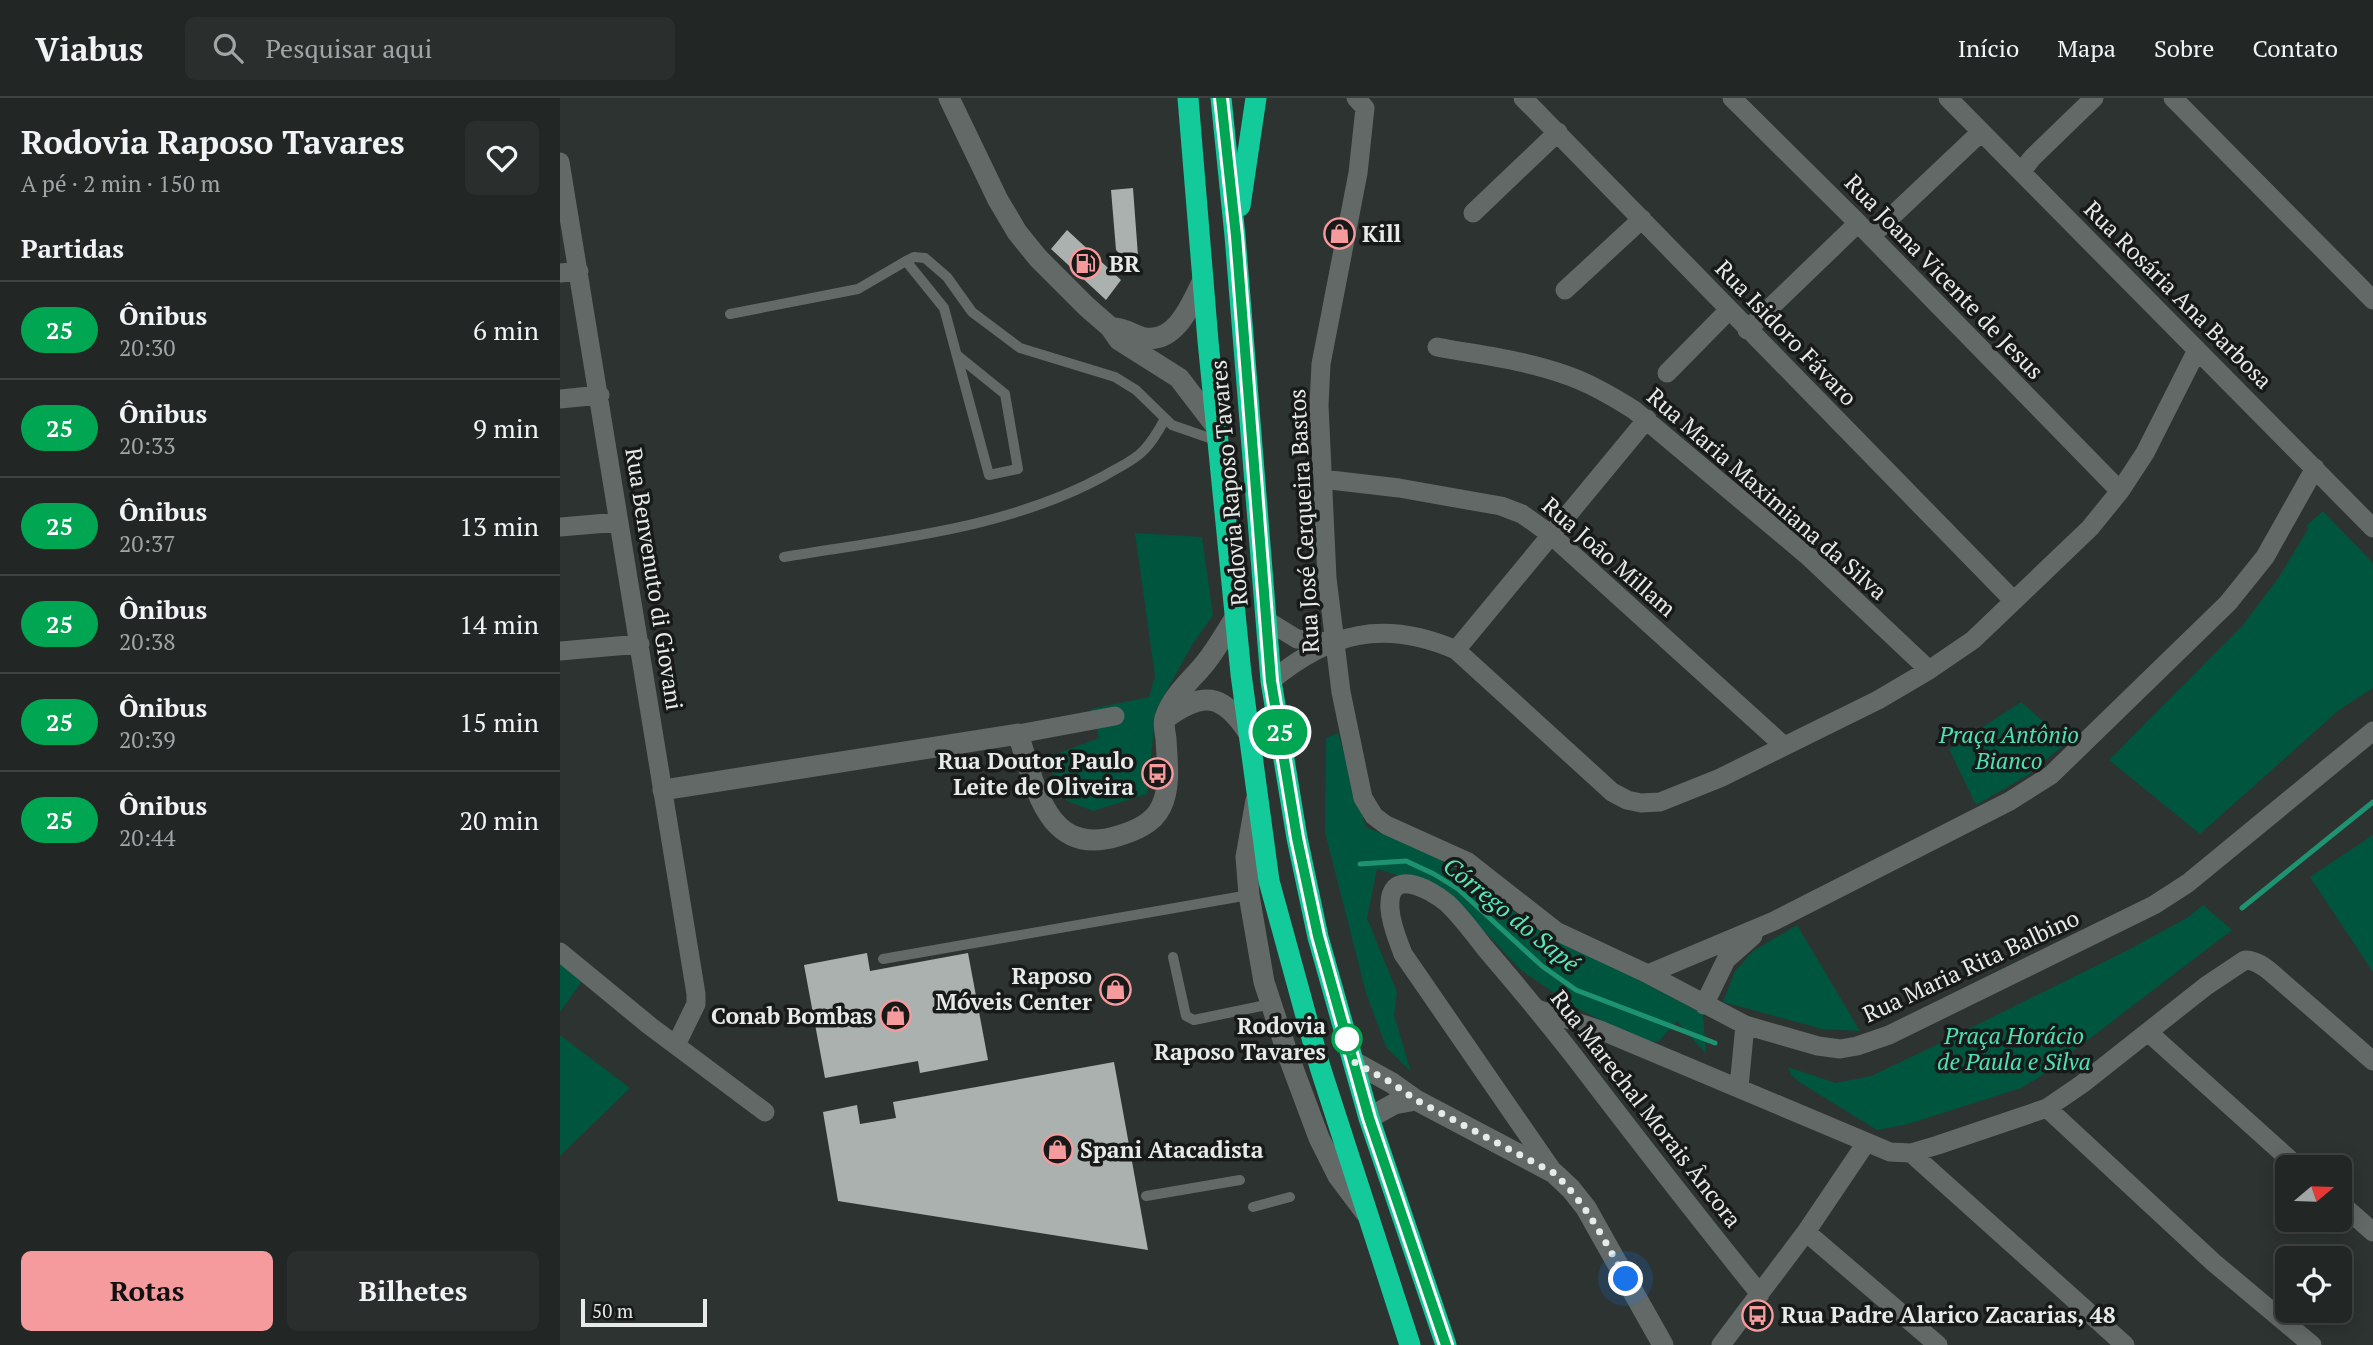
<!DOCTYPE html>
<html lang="pt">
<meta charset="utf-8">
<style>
body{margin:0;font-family:"PT Serif",serif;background:#2a2e2c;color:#f1f3f6;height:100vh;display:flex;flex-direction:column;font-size:26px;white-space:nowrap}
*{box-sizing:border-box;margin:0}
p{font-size:23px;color:#a2a5a6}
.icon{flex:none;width:38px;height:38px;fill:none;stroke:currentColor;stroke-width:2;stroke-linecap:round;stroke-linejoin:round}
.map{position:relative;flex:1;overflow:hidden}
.details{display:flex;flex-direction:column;background:#222624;width:560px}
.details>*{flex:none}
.badge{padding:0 14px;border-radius:23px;font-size:24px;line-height:46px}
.needle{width:46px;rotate:71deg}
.fabs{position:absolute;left:1715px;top:1057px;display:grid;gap:14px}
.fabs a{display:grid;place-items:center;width:77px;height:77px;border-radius:10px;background:#222624;box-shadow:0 4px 18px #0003,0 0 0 2px #3f4341;font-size:35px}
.scale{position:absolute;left:21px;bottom:18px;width:126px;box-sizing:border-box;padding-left:7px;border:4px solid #e6eae8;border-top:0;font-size:19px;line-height:24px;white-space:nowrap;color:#e6eae8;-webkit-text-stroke:5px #171a19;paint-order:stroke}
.you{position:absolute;width:35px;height:35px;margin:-18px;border:5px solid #fff;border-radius:50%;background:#1a73e8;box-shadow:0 0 0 10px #1a73e833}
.map>.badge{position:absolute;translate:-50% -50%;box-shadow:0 0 0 4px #fff}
h2{padding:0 21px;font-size:26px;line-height:63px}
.round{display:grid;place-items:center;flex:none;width:74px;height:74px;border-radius:10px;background:#2a2e2c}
.head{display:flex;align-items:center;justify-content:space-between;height:119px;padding:0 21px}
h1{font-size:33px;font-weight:800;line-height:52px}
.cta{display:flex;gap:14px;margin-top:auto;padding:14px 21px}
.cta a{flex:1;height:80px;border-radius:10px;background:#f59b9d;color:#111;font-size:28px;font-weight:800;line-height:80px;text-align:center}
.cta a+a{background:#2a2e2c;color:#f1f3f6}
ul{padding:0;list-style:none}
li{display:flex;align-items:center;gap:21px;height:98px;padding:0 21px;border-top:2px solid #3f4341}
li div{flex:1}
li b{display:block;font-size:26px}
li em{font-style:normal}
li .badge{min-width:77px;font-weight:700;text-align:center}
header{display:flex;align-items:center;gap:42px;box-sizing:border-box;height:98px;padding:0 35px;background:#222624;border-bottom:2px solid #3f4341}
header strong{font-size:33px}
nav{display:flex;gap:38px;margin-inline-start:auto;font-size:24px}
.search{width:490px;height:63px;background:#2a2e2c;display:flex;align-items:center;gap:18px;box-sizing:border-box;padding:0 24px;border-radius:10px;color:#a2a5a6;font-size:26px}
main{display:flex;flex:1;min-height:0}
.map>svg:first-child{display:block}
</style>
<header>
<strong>Viabus</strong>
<div class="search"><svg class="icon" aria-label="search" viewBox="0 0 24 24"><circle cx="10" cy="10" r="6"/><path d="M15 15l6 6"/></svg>Pesquisar aqui</div>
<nav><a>Início</a><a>Mapa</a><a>Sobre</a><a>Contato</a></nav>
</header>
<main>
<section class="details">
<div class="head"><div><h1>Rodovia Raposo Tavares</h1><p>A pé · 2 min · 150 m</p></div><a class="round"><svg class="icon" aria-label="heart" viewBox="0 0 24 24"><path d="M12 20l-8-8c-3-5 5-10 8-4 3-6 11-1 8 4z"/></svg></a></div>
<h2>Partidas</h2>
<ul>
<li><span class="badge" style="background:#00a651;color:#fff">25</span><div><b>Ônibus</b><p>20:30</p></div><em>6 min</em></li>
<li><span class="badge" style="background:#00a651;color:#fff">25</span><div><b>Ônibus</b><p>20:33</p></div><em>9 min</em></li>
<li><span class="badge" style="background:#00a651;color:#fff">25</span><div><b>Ônibus</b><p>20:37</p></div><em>13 min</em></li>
<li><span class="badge" style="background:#00a651;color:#fff">25</span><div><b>Ônibus</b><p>20:38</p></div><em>14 min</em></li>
<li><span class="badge" style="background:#00a651;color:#fff">25</span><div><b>Ônibus</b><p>20:39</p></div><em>15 min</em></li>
<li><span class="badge" style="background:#00a651;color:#fff">25</span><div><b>Ônibus</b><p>20:44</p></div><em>20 min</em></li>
</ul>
<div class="cta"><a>Rotas</a><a>Bilhetes</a></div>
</section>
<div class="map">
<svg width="1813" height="1247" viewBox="0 0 1813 1247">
<rect width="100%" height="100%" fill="#2d3330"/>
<path fill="#00553f" d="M1763 413 1813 465V590L1779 612 1640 736 1549 662 1682 528 1719 479 1748 431 1746 428Z
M575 435 642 439 653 517 632 547 596 612 587 696 533 713 507 703 485 660 539 640 531 611 589 599 595 578Z
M1461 604 1507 644 1468 677 1416 707 1389 651Z
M778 635 806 729 877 759 969 824 1143 916 1146 956 1117 923 1098 944 1079 942 1013 908 962 873 885 792 817 771 807 820 837 894 834 917 851 974 826 949 806 895 765 734 766 640Z
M1813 737V874L1750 779Z
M1643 807 1672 832 1478 980 1461 990 1348 1026 1317 1032 1239 984 1231 977 1228 969 1276 985 1311 978 1372 949 1564 854 1627 820Z
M1237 827 1300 933 1262 931 1163 904 1175 873 1193 853Z
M0 864 23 882 0 914Z
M0 937 70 990 0 1058Z"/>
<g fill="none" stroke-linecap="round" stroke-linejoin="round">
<path stroke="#1e9372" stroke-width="5" d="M800 766 846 763 874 776 898 791 982 868 1016 892 1155 945
M1682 810 1813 704"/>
</g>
<path fill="#aab1ae" d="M573 90 578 158 564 160 556 152 551 92Z
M507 132 561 182 546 202 491 151Z
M307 855 310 873 408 855 428 962 360 975 358 963 265 980 244 867Z
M554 964 588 1152 278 1103 263 1014 297 1007 300 1026 336 1020 333 1004Z"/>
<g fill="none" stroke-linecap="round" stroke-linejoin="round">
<path stroke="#626966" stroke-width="10" d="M170 216 298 191 346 163
M398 258 445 296 458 371 429 377 384 210 346 163 354 159 365 160 387 179 412 214 460 250 555 279 576 292 612 327 658 343
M224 459C332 441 447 431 544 378 557 370 574 363 584 352 593 343 599 332 605 321
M613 859 626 918 634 922 711 906
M323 861 689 797
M586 1098 680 1082
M693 1109 730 1099"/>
<path stroke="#626966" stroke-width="19" d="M796 0 805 10 798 75 761 266 759 307 767 480 781 594 803 700 814 718 826 727 908 764 996 833 1088 876 1185 927 1258 948 1280 951 1297 948 1329 937 1594 807 1628 785 1813 633
M963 0 1454 503
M1172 0 1298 125 1560 393
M1388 0 1813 430
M1613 0 1813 202
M0 64 136 896V906L116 947
M1461 74 1472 60 1534 0
M913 115 998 34
M1311 138 1421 34
M0 175 19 173
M1005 192 1082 121
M1187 232 1298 125
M877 249C919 257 965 262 1006 277 1030 285 1052 298 1074 312L1249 459 1369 572
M1107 275 1169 212
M0 301 40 297
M762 381 839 390 941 408 962 416 990 436 1223 647
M0 429 59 424
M706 522 737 541 769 544
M896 552 1087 321
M0 553 80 546
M711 583C770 534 824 521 896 552L1052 694 1067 702 1081 705 1100 704 1160 680 1318 602 1369 572 1413 542 1530 430 1560 393 1585 355 1637 252
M458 636 555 618
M0 854 90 928 205 1014
M1088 876 1214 823 1450 703 1491 677 1668 505 1705 459 1755 370
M1144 907 1166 862 1193 838
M977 911 1040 932 1330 1054 1351 1055 1378 1047 1487 1010 1522 986 1646 888 1685 862C1696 862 1705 869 1713 876L1813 963
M1588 934 1738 1069
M1179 989 1185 927
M1487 1010 1653 1164 1752 1247
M1351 1055 1565 1247
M994 1075 843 856C838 842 831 827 830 811 827 768 869 790 887 805 901 818 913 835 925 850 955 885 984 920 1013 957 1074 1037 1136 1117 1200 1196
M1780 1105 1813 1134
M1246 1134 1378 1247
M1161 1247 1246 1134 1306 1045"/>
<path stroke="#626966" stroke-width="21" d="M389 0 438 102 457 134 478 160 527 209 550 229 559 242 619 280 658 331
M555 230C565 231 572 236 581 239 615 249 632 205 643 182
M606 620C642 594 662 594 688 634
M103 692 458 636C475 686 486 760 558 738 574 733 593 726 601 709 611 689 607 663 606 641 605 634 603 626 605 620 612 597 632 582 646 564 657 550 666 534 675 520
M696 702 686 759 689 797 704 884 728 957 759 1040 778 1078 805 1114
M794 964 832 985 856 1002 994 1075 1011 1091 1026 1110 1103 1247
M809 1020 834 1006 856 1002"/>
<path stroke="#13ca9b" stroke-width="21" d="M628 0 648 243 681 576 709 783 760 969 850 1247
M661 0 675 138 711 583 737 740 758 839 809 1020 886 1247
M680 108 696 0"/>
</g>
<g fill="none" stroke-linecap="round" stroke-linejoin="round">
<defs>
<path id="line" d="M661 0 676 138 711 583 737 740 758 838 809 1020 886 1247"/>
</defs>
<use href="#line" stroke="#fff" stroke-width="16"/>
<use href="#line" stroke="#00a651" stroke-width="10"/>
<path stroke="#e6eae8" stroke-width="7" stroke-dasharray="0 12.6" d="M787 941 794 964 832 985 856 1002 994 1075C1026 1105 1045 1143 1066 1181"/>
</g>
<defs>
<symbol id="shop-ring" viewBox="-11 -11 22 22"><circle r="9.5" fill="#171a19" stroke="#f59b9d" stroke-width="1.5"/><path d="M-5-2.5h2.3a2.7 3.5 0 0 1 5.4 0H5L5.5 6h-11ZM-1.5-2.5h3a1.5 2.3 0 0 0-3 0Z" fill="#f59b9d"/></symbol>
<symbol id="fuel-ring" viewBox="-11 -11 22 22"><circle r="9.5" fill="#171a19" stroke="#f59b9d" stroke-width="1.5"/><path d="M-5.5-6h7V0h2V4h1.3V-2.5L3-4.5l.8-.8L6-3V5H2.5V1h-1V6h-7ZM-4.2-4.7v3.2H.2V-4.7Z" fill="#f59b9d"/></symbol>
<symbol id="bus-ring" viewBox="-11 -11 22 22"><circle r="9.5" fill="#171a19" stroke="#f59b9d" stroke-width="1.5"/><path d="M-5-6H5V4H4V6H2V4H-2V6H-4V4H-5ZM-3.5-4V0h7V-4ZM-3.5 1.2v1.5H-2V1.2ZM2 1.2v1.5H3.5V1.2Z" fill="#f59b9d"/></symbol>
</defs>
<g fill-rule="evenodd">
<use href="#shop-ring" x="762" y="118" width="35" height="35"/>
<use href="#fuel-ring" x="508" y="148" width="35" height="35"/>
<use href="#bus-ring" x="580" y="658" width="35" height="35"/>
<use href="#shop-ring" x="538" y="874" width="35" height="35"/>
<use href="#shop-ring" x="318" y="900" width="35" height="35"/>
<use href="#shop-ring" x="480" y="1034" width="35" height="35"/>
<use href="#bus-ring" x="1180" y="1200" width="35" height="35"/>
</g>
<circle fill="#fff" stroke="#00a651" stroke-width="3.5" cx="787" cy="941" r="14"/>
<g text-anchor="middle" stroke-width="7" stroke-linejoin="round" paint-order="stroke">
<g font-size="23" font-weight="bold" fill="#e6eae8" stroke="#171a19" text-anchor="start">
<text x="802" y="144">Kill</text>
<text x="549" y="174">BR</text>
<text x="574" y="671" text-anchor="end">Rua Doutor Paulo<tspan x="574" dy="26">Leite de Oliveira</tspan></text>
<text x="532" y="886" text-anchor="end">Raposo<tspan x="532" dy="26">Móveis Center</tspan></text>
<text x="313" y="926" text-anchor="end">Conab Bombas</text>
<text x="520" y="1060">Spani Atacadista</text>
<text x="1221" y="1225">Rua Padre Alarico Zacarias, 48</text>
</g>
<g font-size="23" fill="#e6eae8" stroke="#171a19">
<text transform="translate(1384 179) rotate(46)" y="8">Rua Joana Vicente de Jesus</text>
<text transform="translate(1618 197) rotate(45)" y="8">Rua Rosária Ana Barbosa</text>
<text transform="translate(1226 235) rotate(46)" y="8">Rua Isidoro Fávaro</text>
<text transform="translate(669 385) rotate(-95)" y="8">Rodovia Raposo Tavares</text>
<text transform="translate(1207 396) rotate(41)" y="8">Rua Maria Maximiana da Silva</text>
<text transform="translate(744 423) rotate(-93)" y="8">Rua José Cerqueira Bastos</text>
<text transform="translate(1049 459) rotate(41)" y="8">Rua João Millam</text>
<text transform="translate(94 481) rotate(81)" y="8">Rua Benvenuto di Giovani</text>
<text transform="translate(1411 868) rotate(-25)" y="8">Rua Maria Rita Balbino</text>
<text transform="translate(1086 1011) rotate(52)" y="8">Rua Marechal Morais Âncora</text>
</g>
<g font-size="23" font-style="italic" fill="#4de1b3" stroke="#171a19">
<text x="1449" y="645">Praça Antônio<tspan x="1449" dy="26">Bianco</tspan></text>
<text x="1454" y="946">Praça Horácio<tspan x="1454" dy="26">de Paula e Silva</tspan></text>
</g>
<g font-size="23" font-weight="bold" fill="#e6eae8" stroke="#171a19" text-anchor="end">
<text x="766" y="936">Rodovia<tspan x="766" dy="26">Raposo Tavares</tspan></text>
</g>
<g font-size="24" font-style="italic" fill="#57e9ba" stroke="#171a19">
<text transform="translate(951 817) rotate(39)" y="8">Córrego do Sapé</text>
</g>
</g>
</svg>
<div class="fabs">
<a><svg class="needle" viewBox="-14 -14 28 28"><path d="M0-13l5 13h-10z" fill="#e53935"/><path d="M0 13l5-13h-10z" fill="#a2a5a6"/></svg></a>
<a><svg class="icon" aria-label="locate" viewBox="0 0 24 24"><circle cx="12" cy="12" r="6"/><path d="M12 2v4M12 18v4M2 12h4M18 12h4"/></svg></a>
</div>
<div class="scale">50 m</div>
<div class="you" style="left:1066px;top:1181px"></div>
<b class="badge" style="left:720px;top:634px;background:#00a651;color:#fff">25</b>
</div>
</main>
